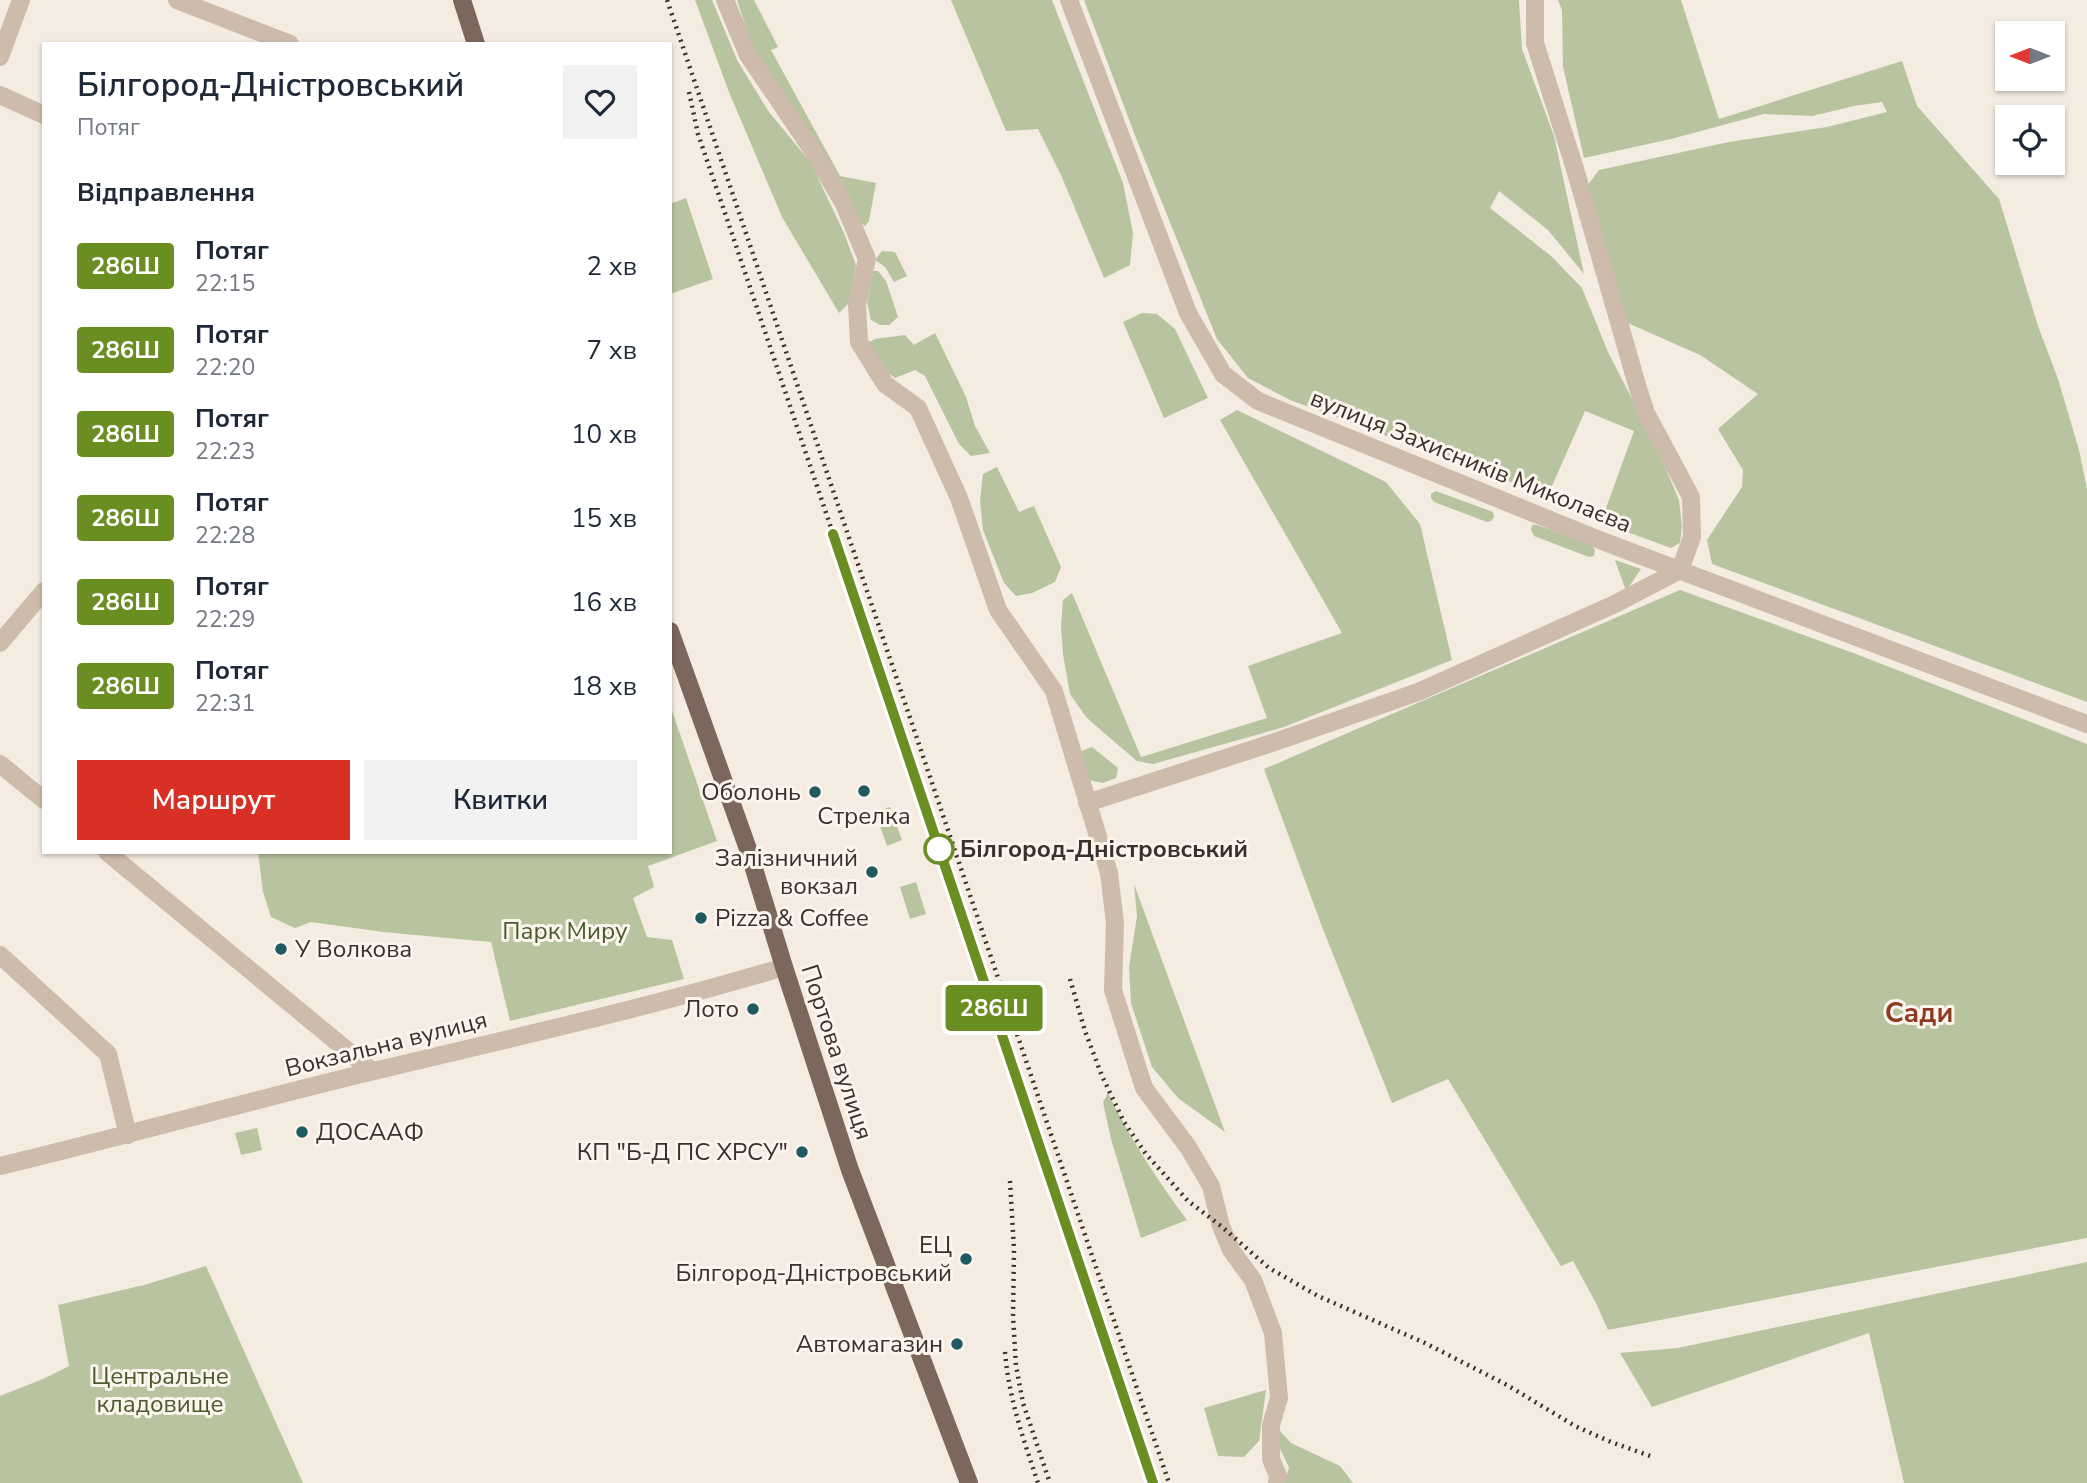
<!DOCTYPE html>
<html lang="uk">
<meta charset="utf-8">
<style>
body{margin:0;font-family:"Nunito Sans",sans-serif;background:#f2f2f3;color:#1f2937;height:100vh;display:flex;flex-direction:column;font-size:26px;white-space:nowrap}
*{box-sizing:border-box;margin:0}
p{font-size:23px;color:#747a83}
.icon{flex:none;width:38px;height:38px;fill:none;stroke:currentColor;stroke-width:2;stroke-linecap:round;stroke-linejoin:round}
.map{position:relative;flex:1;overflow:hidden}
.drawer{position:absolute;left:42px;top:42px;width:630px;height:812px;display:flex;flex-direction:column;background:#fff;border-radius:0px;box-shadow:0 2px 5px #0004}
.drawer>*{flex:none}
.badge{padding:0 14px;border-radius:5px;font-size:24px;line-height:46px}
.needle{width:46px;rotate:270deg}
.controls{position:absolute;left:1995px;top:21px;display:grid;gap:14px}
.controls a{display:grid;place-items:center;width:70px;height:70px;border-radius:0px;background:#fff;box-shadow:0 2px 5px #0004;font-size:35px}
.map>.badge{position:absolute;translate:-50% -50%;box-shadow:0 0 0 4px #fff}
h2{padding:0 35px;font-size:26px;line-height:63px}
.round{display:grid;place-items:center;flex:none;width:74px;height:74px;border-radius:0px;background:#f2f2f3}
.overview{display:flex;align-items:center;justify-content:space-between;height:119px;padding:0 35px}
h1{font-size:33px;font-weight:600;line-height:52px}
.action{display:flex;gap:14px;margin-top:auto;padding:14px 35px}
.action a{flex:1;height:80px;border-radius:0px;background:#d93025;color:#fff;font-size:28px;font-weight:600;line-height:80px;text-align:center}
.action a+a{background:#f2f2f3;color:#1f2937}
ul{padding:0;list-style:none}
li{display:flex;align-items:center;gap:21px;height:84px;padding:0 35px}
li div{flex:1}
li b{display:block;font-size:26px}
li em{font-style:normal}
li .badge{min-width:77px;font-weight:700;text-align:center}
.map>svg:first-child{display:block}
</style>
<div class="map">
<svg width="2087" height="1483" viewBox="0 0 2087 1483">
<rect width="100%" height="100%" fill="#f4ebe1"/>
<path fill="#b8c4a0" d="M695 0H712L737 60 769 112 811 163 844 233 856 265 849 303 839 313 782 217 729 92Z
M737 0H754L778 47 771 50 840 176 876 183 869 221 865 226 859 221 754 52Z
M951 0H1052L1123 183 1133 233 1130 265 1104 278 1061 175 1038 129 1006 131Z
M1084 0H1519L1522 49 1554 136 1584 274 1548 230 1499 191 1490 208 1551 256 1582 288 1608 352 1654 442 1679 500 1682 526 1680 543 1671 548 1608 525 1605 511 1634 431 1585 411 1552 486 1532 490 1290 400 1248 378 1217 339 1136 138Z
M1558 0H1681L1719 119 1902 61 1917 106 1999 199 2038 326 2058 379 2079 450 2087 489V702L1712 564 1707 540 1742 487 1743 470 1718 429 1758 394 1700 355 1612 316 1587 186 1599 170 1729 142 1827 127 1887 112 1882 102 1854 106 1812 116 1764 114 1671 139 1584 158 1563 67 1562 10Z
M686 198 713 279 670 294V204Z
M882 251 895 252 907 276 894 282 885 267 875 260Z
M873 271H878L886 281 898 317 889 325H880L871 320 867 302Z
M1142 313 1157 314 1175 329 1208 398 1164 418 1123 322Z
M935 333 966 397 975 426 990 453 971 456 959 444 925 376 915 370 895 378 884 370 869 342 875 339 905 335 914 345Z
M1237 410 1386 482 1420 524 1452 660 1284 727 1153 764 1137 761 1103 732 1086 717 1070 694 1063 654 1061 626 1063 600 1072 593 1141 757 1267 718 1248 666 1342 633 1220 420Z
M997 467 1019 512 1034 506 1061 567 1055 582 1032 593 1016 596 1004 583 983 530 980 501 983 474Z
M1436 491 1493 512 1494 517 1491 521 1487 522 1434 502 1431 498V494Z
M1532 525H1537L1592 545 1595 550 1594 556 1589 557 1534 536 1531 530Z
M1615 560 1641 569 1626 591Z
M1680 590 1856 654 2087 744V1238L1608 1330 1596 1303 1573 1261 1561 1266 1448 1079 1392 1103 1321 924 1264 769Z
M670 705 717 841 648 866 654 887 633 898 647 937 672 940 684 979 510 1021 491 942 383 932 311 922 295 928 271 917 263 892 258 852H670Z
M1092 747 1118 768 1116 778 1103 783 1088 780 1081 751Z
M890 807 902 840 887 846 875 812Z
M916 882 926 914 910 919 900 887Z
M1134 884 1225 1132 1178 1098 1152 1067 1131 1003 1129 967 1137 916Z
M1108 1093C1130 1138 1157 1180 1187 1220L1141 1238 1111 1139 1103 1102Z
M257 1128 262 1150 241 1155 235 1133Z
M2087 1262V1483H1904L1869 1333 1652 1407 1620 1353 1678 1348Z
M206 1266 303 1483H0V1396L43 1379 69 1366 58 1305 144 1285Z
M1266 1390 1259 1441 1244 1457 1218 1456 1204 1408Z
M1280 1431 1291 1443 1340 1466 1353 1483H1285L1289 1467 1280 1449Z"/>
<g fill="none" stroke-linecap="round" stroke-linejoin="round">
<path stroke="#cdbbac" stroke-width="18" d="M177 0 290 44
M725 0 748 55 813 151 844 204 867 259 857 304 859 342 885 384 918 408 959 498 998 610 1054 691 1109 873 1115 923 1113 990 1144 1088 1188 1147 1211 1186 1221 1226 1231 1250 1253 1280 1273 1333 1279 1398 1271 1425V1459L1278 1476 1277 1483
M1069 0 1188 313 1223 374 1258 401 1602 541 2087 724
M0 57 21 0
M0 95 44 115
M0 643 44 591
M0 764 44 800
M1087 803 1275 742 1418 692 1615 604 1680 570 1692 537 1691 497 1646 413 1637 385 1575 169 1535 43V0
M107 852 372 1071
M0 955 108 1054 128 1135
M0 1166C125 1136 249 1101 374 1071 511 1038 648 1008 784 967"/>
<path stroke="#7d675c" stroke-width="18" d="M462 0 476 44
M670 631 748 849 784 967 850 1170 969 1483"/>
<path stroke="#3b302b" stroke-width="4.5" stroke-dasharray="2 5" stroke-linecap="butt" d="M667 0 1169 1483
M689 92 698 134 727 219 1153 1483
M1070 979 1085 1031 1102 1076 1124 1122 1146 1154 1188 1201 1221 1226 1269 1268 1318 1296 1425 1343 1507 1385 1575 1426 1611 1442 1653 1457
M1010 1181 1014 1249 1013 1316 1016 1366 1023 1403 1050 1483
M1005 1352C1009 1399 1023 1438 1038 1483"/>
</g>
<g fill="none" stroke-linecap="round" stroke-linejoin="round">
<defs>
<path id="line" d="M833 534 1153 1483"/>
</defs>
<use href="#line" stroke="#fff" stroke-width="16"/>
<use href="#line" stroke="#6b8e23" stroke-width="10"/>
</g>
<g fill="#1f5a5e" stroke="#fbf5ee" stroke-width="2.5">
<circle cx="864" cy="791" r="7"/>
<circle cx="815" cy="792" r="7"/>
<circle cx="872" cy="872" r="7"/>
<circle cx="701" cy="918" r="7"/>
<circle cx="281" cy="949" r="7"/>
<circle cx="753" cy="1009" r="7"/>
<circle cx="302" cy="1132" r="7"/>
<circle cx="802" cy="1152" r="7"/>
<circle cx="966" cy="1259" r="7"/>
<circle cx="957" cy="1344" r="7"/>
</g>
<circle fill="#fff" stroke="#6b8e23" stroke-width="3.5" cx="939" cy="849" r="14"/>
<g text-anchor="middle" stroke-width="6" stroke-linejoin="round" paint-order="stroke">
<g font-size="24" fill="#3b302b" stroke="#fbf5ee">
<text transform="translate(1471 461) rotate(22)" y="8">вулиця Захисників Миколаєва</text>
<text transform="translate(386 1044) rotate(-14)" y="8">Вокзальна вулиця</text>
<text transform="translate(837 1052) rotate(72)" y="8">Портова вулиця</text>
</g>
<g font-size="24" fill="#3b302b" stroke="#fbf5ee" text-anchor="end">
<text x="801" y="800">Оболонь</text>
<text x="864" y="824" text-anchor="middle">Стрелка</text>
<text x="858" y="866">Залізничний<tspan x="858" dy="28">вокзал</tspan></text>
<text x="715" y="926" text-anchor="start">Pizza &amp; Coffee</text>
<text x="295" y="957" text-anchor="start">У Волкова</text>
<text x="739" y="1017">Лото</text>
<text x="316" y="1140" text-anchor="start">ДОСААФ</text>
<text x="788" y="1160">КП "Б-Д ПС ХРСУ"</text>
<text x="952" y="1253">ЕЦ<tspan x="952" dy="28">Білгород-Дністровський</tspan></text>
<text x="943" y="1352">Автомагазин</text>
</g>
<g font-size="24" font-weight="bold" fill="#3b302b" stroke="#fbf5ee" text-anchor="start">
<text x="960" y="857">Білгород-Дністровський</text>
</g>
<g font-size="24" fill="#4a5a2e" stroke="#fbf5ee">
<text x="565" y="939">Парк Миру</text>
<text x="160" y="1384">Центральне<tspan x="160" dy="28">кладовище</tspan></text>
</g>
<g font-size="28" font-weight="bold" fill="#8c3b22" stroke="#fbf5ee">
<text x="1919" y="1022">Сади</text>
</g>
</g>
</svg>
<div class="controls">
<a><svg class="needle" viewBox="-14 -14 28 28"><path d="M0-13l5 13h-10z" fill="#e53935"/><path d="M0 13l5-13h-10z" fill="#747a83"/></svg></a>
<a><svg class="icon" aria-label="locate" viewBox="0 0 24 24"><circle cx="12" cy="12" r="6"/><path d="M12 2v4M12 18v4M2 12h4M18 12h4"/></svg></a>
</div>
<b class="badge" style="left:994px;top:1008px;background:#6b8e23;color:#fff">286Ш</b>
<section class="drawer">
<div class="overview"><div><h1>Білгород-Дністровський</h1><p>Потяг</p></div><a class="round"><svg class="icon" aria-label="heart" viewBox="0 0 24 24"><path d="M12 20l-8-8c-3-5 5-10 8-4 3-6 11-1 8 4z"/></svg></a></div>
<h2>Відправлення</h2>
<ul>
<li><span class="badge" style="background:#6b8e23;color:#fff">286Ш</span><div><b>Потяг</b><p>22:15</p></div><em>2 хв</em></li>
<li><span class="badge" style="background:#6b8e23;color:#fff">286Ш</span><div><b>Потяг</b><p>22:20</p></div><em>7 хв</em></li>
<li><span class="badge" style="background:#6b8e23;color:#fff">286Ш</span><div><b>Потяг</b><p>22:23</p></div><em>10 хв</em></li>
<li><span class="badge" style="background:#6b8e23;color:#fff">286Ш</span><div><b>Потяг</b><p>22:28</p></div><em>15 хв</em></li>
<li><span class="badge" style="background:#6b8e23;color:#fff">286Ш</span><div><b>Потяг</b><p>22:29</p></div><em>16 хв</em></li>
<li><span class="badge" style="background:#6b8e23;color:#fff">286Ш</span><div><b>Потяг</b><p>22:31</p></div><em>18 хв</em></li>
</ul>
<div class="action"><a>Маршрут</a><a>Квитки</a></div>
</section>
</div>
